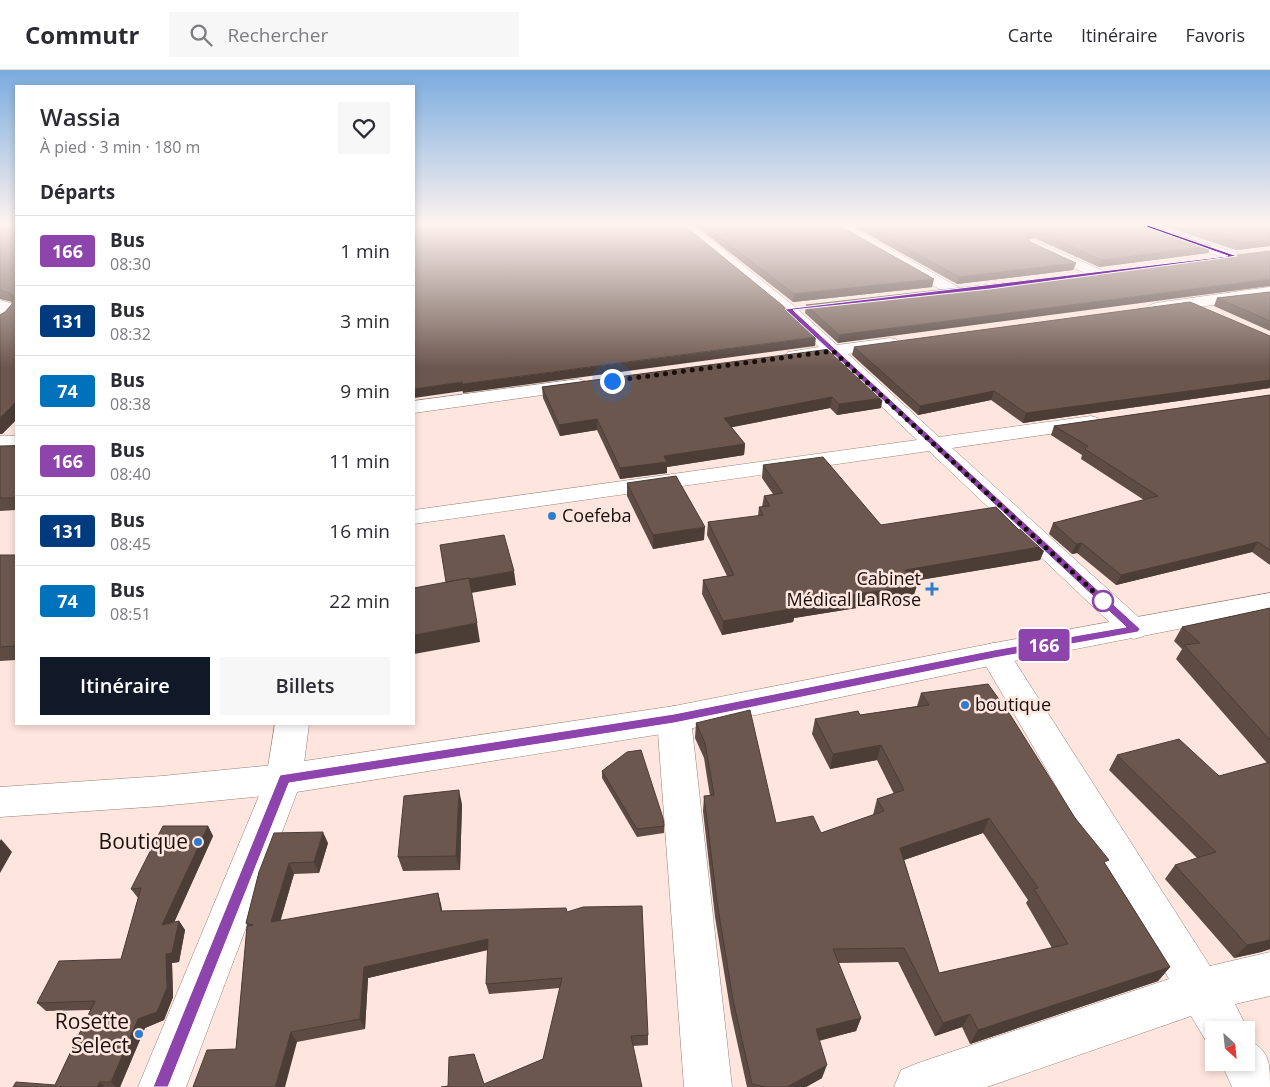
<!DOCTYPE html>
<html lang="fr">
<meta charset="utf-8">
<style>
body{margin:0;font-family:"Open Sans",sans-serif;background:#f7f7f7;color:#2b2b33;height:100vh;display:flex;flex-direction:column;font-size:19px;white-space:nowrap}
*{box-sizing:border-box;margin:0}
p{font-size:16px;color:#7c7c81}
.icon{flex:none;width:28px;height:28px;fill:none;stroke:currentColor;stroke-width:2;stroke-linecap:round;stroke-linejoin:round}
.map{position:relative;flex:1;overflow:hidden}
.drawer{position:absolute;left:15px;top:15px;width:400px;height:640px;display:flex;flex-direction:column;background:#fff;border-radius:0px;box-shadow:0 2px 8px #0003}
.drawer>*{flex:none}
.badge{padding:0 10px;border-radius:4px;font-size:18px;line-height:32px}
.needle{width:32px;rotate:153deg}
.buttons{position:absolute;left:1205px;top:951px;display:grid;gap:10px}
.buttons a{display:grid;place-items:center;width:50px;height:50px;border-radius:0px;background:#fff;box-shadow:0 2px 8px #0003;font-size:25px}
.you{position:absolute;width:25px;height:25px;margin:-12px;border:4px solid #fff;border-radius:50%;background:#1a73e8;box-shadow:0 0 0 8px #1a73e833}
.map>.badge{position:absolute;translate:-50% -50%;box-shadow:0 0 0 2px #fff}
h2{padding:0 25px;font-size:19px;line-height:45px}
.round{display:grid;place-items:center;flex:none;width:52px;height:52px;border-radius:0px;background:#f7f7f7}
.head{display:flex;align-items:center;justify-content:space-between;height:85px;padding:0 25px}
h1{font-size:24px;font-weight:600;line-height:38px}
.action{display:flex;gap:10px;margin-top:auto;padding:10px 25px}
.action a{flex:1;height:58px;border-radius:0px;background:#111827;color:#fff;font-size:20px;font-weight:600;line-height:58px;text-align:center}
.action a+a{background:#f7f7f7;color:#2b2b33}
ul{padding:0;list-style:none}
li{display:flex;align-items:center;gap:15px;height:70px;padding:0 25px;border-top:1px solid #e1e1e2}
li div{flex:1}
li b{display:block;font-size:19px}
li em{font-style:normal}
li .badge{min-width:55px;font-weight:700;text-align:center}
header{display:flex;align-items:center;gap:30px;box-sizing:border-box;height:70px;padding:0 25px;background:#fff;border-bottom:1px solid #e1e1e2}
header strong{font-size:24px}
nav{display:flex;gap:28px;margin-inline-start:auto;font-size:18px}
.search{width:350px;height:45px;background:#f7f7f7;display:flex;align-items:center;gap:12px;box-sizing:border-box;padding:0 18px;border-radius:0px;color:#7c7c81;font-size:19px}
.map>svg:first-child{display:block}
</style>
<header>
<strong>Commutr</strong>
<div class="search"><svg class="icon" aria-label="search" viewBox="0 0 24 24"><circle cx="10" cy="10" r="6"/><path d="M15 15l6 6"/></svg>Rechercher</div>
<nav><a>Carte</a><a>Itinéraire</a><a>Favoris</a></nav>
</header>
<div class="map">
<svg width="1270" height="1017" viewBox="0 0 1270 1017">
<rect width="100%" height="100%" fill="#fee5dd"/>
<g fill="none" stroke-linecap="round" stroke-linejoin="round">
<defs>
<path id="street" d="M680 156H694L794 236 837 275 890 268 896 269 899 273 896 277 848 284 939 367 1091 346 1098 348 1102 352 1098 356 1091 358 952 378 1144 552 1149 559 1144 566 1134 569 1124 566 929 381 414 454V440L917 370 829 287 794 292 788 290 785 286 788 282 819 277 782 242Z
M840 156H850L960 218 962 221 960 224H948L840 161 838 158Z
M1142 156H1160L1239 184 1241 187 1239 190H1229L1144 159Z
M1041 174 1104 201 1106 204 1104 207H1094L1036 181 1034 178 1036 175Z
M1270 217V227L1156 243 1150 241 1148 238 1150 235 1156 233Z
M0 230 14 234 16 237C16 246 8 253 0 255Z
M578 309 585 311 588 315 585 319 414 343V331Z
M0 366H16V380H0Z
M994 573 1005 576 1210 896 1270 882V926L1235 934 1248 960 1246 964V960H1214V978L1209 976 1191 946 987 1017H894L901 1000 918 993 1169 909 979 584 983 576Z
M674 636 686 640 691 649 732 1017H684L657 649 662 640Z
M275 654H309L302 709 186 1017H138L266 709Z
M1246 969C1270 980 1270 992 1270 1017H1232L1221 992H1246Z"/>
<path id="secondary" d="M1270 523V541L994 595 674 662 284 724 162 736 0 747V717L162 706 284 694 674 636 994 573Z"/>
</defs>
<use href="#street" stroke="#968078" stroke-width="1"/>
<use href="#secondary" stroke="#968078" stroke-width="1"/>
<use href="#street" fill="#fff" fill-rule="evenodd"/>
<use href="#secondary" fill="#fff" fill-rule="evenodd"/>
</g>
<path fill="#5d4b44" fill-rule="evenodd" d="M0 156H16V350L2 364H0V245L5 242 12 234V232L0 229Z
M696 156H840L932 217 793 232Z
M853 156H1150L1211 176 1208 183 1099 197 1034 168 1029 169 1030 172 1076 193 1073 200 957 214Z
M1164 156H1270V176L1236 180Z
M1102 202 838 273 805 243 806 235Z
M1270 222V261L1214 236 1217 228Z
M1270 266V318L1023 353 991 330 918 345 852 285 854 277Z
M830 279 881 338 837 345 830 338 731 357 745 374 744 385 667 397V403L620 409 597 360 560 366 543 328 542 317Z
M1270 325V495L1252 482 1116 515 1077 483 1072 484 1049 464 1053 453 1144 430 1081 389 1082 385 1051 365 1054 356Z
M16 375V440L0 441V376Z
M763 395 881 455 1019 460 1046 476 1040 490 914 511 913 529 794 548 793 552 722 565 702 524 703 510 727 506 707 465 708 452 758 446 759 437H762L764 426 773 424 762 408Z
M627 413 704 470 653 479 627 426Z
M0 485H16V590L0 591Z
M1270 538V879L1261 882 1234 888 1165 809 1175 795 1197 788 1109 700 1117 685 1219 706 1267 693 1176 589 1182 579 1174 571 1182 557Z
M921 623 1075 748 1106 795 1170 897 1158 911 970 974 962 957 935 966 898 892 838 893 861 948 856 961 819 971 822 1008 806 1017H747L731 944 715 847 703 741 704 726H710L704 688 695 668 696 653 776 753 821 763 873 745 877 729 894 724 877 690 830 699 812 664 815 649 860 645 917 636ZM983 763 1028 830 1026 833 1052 878 939 903 904 790Z
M602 701 664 756V763L637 767 602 708Z
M462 734 460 800 403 801 398 787Z
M208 756 213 766 174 852 179 851 185 860 179 892 172 893 173 927 164 950 145 958 120 1017H13L55 1015 90 940 46 941 37 933 121 889 138 828 131 819Z
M328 773 319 803 294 804 280 851 438 823 442 841 567 842 648 965V975L633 976 484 1014 543 989 560 918 489 924 486 914 488 880 368 908 365 959 297 972 236 979 247 856 246 853 259 802Z"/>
<path fill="#4c3d37" d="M1036 161 1034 168 1029 169 1027 166 1031 162Z
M1270 170V176L1236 180 1239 173Z
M1211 176 1208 183 1099 197 1102 190Z
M1076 193 1073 200 957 214 959 207Z
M934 209 932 217 793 232 794 224Z
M1270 209V216L838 273 839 265Z
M816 267 815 276 463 323 462 314Z
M1270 310V318L1023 353 1026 343Z
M462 312 463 321 414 328V319Z
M994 321 991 330 918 345 920 336Z
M832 327 830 338 723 359 724 348Z
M883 328 881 338 837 345 839 334Z
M16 332V350L2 364H0V348Z
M597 349V360L560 366 559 355Z
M745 374 744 385 667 397V403L620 409V398L664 386Z
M705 457 704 470 653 479V465Z
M1258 472 1252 482 1116 515 1121 505Z
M1082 473 1077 483 1072 484 1076 474Z
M1046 476 1040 490 901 513 905 500Z
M514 501 516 515 449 527 446 513Z
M917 515 913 529 794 548 793 552 722 565 723 551 793 534Z
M477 553 480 572 414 584V565Z
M881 675 877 690 830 699 833 684Z
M459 720 462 734 460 800 456 786Z
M989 748 983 763 895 793 900 778Z
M208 756 213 766 169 864 162 855Z
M323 762 328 773 319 803 314 792Z
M1 769 12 782 0 803V771Z
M289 793 294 804 277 863 271 852Z
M438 823 441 834 444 851 441 841Z
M179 851 185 860 179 892 172 893 173 927 164 950 145 958 120 1017H116L111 1012 166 884Z
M488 869 491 879 368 908 365 959 360 949 364 897Z
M1270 870V879L1261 882 1234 888 1247 875Z
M1170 897 1158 911 970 974 978 960Z
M970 944 962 957 935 966 943 953Z
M861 948 856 961 812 972 816 959Z
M291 962 297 972 285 1017H275Z
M827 995 822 1008 806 1017H787Z
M100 1012 105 1017H97Z"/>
<path fill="#6c574f" stroke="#4c3d37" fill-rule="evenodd" d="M0 156H16V332L0 348V245L5 242 12 234 13 226 10 223 0 220Z
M414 156H685L782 235 816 267 462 314V312L414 319Z
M705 156H840L934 209 794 224Z
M866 156H1150L1211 176 1102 190 1036 161 1031 162 1027 166 1030 172 1076 193 959 207Z
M1187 156H1270V170L1239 173Z
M1270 181V209L839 265 806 235 1102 202Z
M1270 222V251L1217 228Z
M1190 232 1270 266V310L1026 343 994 321 920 336 854 277Z
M830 279 883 328 839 334 832 327 724 348 745 374 664 386 667 392 620 398 597 349 559 355 542 317Z
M1270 325V480L1258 472 1121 505 1082 473 1076 474 1053 453 1158 426 1085 379 1088 376 1054 356Z
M0 376H16V428H0Z
M823 387 881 455 996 437 1019 460 1026 458 1046 476 905 500 917 515 793 534 796 538 723 551 703 510 734 505 708 452 763 445 759 437 770 436 764 426 783 423 763 395Z
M676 406 705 457 653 465 627 413Z
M504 465 514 501 469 509V508L446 512 440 475Z
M0 485H16V576L0 577Z
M469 508 477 553 414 565V518Z
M1270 538V670L1184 575 1200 573 1182 557Z
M988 614 1011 646 1075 748 1109 790 1104 792 1170 897 978 960 970 944 943 953 904 878 833 879 861 948 816 959 827 995 787 1017H765L752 1014 733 930 717 832 704 726 714 725 705 673 696 653 750 640 776 753 813 746 821 763 884 741 877 729 904 720 881 675 833 684 815 649 858 641 860 645 929 635 921 623ZM989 748 1038 818 1034 819 1068 874 939 903 900 778Z
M1179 669 1219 706 1270 692V870L1247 875 1175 795 1216 782 1117 685Z
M641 680 663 748 664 756 637 759 602 701 627 682Z
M459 720 456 786 398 787 404 726Z
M163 756H208L162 855 179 851 172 883 166 884 167 918 157 942 138 949 111 1012H100L97 1017H13L16 1012 55 1015 95 931 37 933 59 891 121 889 141 818 131 819Z
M323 762 314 792 289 793 271 852 438 823 441 841 566 838 567 842 583 837 642 836 648 965 631 966 642 1017H441L448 1016 449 987 474 984 484 1014 543 989 562 908 486 914 488 869 364 897 360 949 291 962 275 1017H193L207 980 236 979 247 856 253 855 246 853 259 802 274 763Z"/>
<linearGradient id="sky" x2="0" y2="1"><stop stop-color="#79abde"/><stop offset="0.52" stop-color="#fff3f0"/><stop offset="1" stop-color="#fff3f0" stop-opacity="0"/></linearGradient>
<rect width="1270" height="298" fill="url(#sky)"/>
<path fill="#8e44ad" stroke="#fff" d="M1147 155 1237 186 990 219 793 240 1138 557 1140 559 1138 562 994 588 674 653 289 713 168 1017H153L280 705 674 644 994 580 1126 557 785 239 1228 186 1147 157Z"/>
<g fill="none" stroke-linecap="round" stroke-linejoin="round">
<path stroke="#19100e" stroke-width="5" stroke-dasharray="0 9" d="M612 311 833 281 1106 533 1103 531"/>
</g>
<g fill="#307ccc" stroke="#fee5dd" stroke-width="2">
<circle cx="552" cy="446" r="5"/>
<path d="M929.5 511.5h5v5h5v5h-5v5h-5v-5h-5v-5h5z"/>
<circle cx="965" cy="635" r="5"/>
<circle cx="198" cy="772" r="5"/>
<circle cx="139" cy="964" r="5"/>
</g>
<circle fill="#fff" stroke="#8e44ad" stroke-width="2.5" cx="1103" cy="531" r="10"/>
<g text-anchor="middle" stroke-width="5" stroke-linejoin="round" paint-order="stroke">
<g font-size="18" fill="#19100e" stroke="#fee5dd" text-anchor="start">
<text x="562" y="452">Coefeba</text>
<text x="921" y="515" text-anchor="end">Cabinet<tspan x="921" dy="21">Médical La Rose</tspan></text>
<text x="975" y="641">boutique</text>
</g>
<g font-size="21" fill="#19100e" stroke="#fee5dd" text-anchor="end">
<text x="188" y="779">Boutique</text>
<text x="129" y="959">Rosette<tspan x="129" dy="24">Select</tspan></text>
</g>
</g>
</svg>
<div class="buttons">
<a><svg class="needle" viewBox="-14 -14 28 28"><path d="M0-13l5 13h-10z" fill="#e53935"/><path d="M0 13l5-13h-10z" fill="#7c7c81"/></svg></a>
</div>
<div class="you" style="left:612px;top:311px"></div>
<b class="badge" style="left:1044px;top:575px;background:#8e44ad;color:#fff">166</b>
<section class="drawer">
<div class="head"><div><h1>Wassia</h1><p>À pied · 3 min · 180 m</p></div><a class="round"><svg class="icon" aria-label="heart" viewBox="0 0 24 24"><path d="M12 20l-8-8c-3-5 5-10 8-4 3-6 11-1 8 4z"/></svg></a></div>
<h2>Départs</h2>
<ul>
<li><span class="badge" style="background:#8e44ad;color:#fff">166</span><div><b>Bus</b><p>08:30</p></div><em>1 min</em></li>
<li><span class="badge" style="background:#003b80;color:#fff">131</span><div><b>Bus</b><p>08:32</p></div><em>3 min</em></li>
<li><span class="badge" style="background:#0072bc;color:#fff">74</span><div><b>Bus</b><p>08:38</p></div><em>9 min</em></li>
<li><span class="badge" style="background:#8e44ad;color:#fff">166</span><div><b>Bus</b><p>08:40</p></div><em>11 min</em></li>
<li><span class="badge" style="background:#003b80;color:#fff">131</span><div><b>Bus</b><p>08:45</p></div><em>16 min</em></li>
<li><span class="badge" style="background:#0072bc;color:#fff">74</span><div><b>Bus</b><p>08:51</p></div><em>22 min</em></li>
</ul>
<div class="action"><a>Itinéraire</a><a>Billets</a></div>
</section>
</div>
